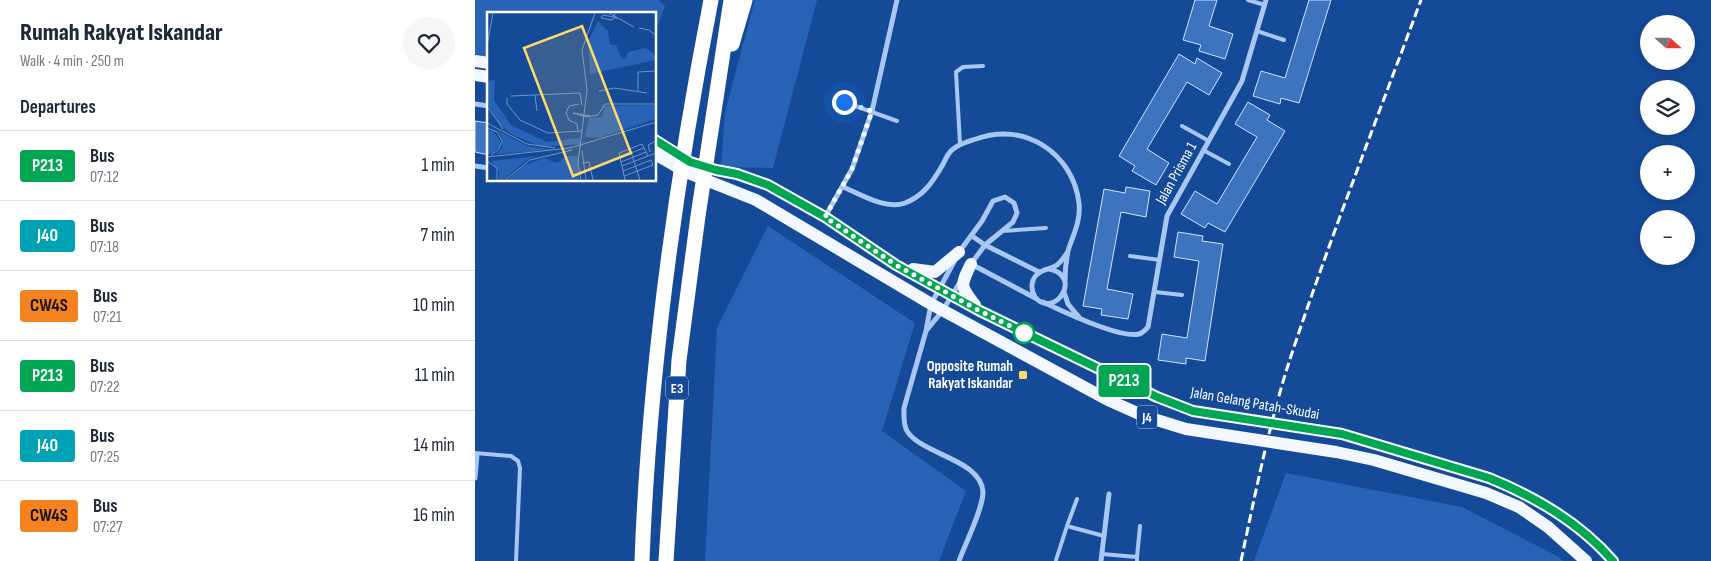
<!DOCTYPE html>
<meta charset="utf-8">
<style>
body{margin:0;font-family:"Sofia Sans Condensed",sans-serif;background:#f6f6f7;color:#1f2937;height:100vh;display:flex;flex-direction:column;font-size:19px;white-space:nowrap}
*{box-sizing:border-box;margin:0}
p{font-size:16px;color:#747a83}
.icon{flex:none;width:28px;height:28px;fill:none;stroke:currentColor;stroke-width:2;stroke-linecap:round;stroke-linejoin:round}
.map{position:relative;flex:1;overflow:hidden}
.sheet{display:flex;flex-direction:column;background:#fff;width:475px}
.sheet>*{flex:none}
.badge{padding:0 10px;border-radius:4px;font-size:18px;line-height:32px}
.needle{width:32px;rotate:111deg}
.tools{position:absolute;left:1165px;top:15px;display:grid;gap:10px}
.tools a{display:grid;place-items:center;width:55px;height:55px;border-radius:50%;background:#fff;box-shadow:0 2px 8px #0003;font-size:25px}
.you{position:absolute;width:25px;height:25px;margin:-12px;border:4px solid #fff;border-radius:50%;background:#1a73e8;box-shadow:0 0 0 8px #1a73e833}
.map>.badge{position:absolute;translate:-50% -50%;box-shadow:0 0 0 2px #fff}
h2{padding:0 20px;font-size:19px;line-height:45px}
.round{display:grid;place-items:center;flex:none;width:52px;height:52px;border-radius:26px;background:#f6f6f7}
.overview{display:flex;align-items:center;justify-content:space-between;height:85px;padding:0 20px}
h1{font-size:24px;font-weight:800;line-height:38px}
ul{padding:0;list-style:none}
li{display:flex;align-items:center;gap:15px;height:70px;padding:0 20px;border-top:1px solid #e0e1e3}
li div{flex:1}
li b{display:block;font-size:19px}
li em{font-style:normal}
li .badge{min-width:55px;font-weight:700;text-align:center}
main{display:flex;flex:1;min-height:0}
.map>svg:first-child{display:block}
</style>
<main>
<section class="sheet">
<div class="overview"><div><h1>Rumah Rakyat Iskandar</h1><p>Walk · 4 min · 250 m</p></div><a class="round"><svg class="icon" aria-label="heart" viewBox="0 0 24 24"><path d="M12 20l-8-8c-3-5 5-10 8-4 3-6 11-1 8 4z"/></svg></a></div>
<h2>Departures</h2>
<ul>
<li><span class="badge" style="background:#00a651;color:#fff">P213</span><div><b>Bus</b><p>07:12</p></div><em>1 min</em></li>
<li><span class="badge" style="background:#00a3b4;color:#fff">J40</span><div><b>Bus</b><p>07:18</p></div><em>7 min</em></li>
<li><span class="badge" style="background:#f58220;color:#111">CW4S</span><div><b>Bus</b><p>07:21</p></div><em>10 min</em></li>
<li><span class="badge" style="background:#00a651;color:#fff">P213</span><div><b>Bus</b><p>07:22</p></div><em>11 min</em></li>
<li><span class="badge" style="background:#00a3b4;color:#fff">J40</span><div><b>Bus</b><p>07:25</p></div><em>14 min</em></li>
<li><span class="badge" style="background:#f58220;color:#111">CW4S</span><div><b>Bus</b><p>07:27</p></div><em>16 min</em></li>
</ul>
</section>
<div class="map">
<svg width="1236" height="561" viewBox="0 0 1236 561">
<rect width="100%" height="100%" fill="#154a98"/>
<path fill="#2863b6" d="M0 0H184L190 6 180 32V14H14V58L0 54Z
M280 0H342L298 168 246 167 250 112Z
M293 226 440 323 407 431 491 491 464 561H230L242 328Z
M811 473 987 507 1084 557 1088 561H779Z"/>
<path fill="#3e73c0" stroke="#d0e2fc" d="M720 0H742L734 26 758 34 750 59 724 51 726 45 708 40Z
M834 0H856L824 103 806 98 805 104 778 96 786 71 810 78Z
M704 54 720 64 722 58 747 73 734 95 712 82 672 149 694 163 681 185 657 171 660 166 644 156Z
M773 102 795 115 792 120 810 131 750 232 733 223 730 228 706 214 720 191 742 204 782 137 760 124Z
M0 121 14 123V155L0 152Z
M651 187 675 191 671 217 646 212 632 289 658 294 653 319 626 315 627 309 608 306 629 189 650 193Z
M703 232 728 236 727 241 748 244 730 361 711 358V364L683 360 687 334 712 338 724 261 699 257Z"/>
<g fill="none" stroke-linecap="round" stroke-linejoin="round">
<path stroke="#a8c7f2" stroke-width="4" d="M773 0 790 5
M782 31 809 40
M369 102 422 121
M707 126 734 141
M485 144 481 72 488 67 508 66
M728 150 754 164
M527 231 571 228
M655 256 685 260
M680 292 707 295
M0 453 36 456 43 461 45 468 41 561
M592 526 602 499
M627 554 662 557V561
M662 557 665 526
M581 560 592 526 629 536"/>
<path stroke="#a8c7f2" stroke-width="5" d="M0 104 14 106
M0 166 14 168
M368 187C385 194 410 210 430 203 448 196 457 183 467 166 470 161 472 154 477 150 483 144 492 142 501 139 549 121 598 153 604 203 606 221 598 235 593 251 591 261 590 271 590 281
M350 217 377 169 397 111 422 0
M497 236 510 245 564 272
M484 252 507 221 518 201 530 197 539 203 542 213 538 222 510 245 496 264
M479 262 456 304 451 331 429 408C429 416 428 424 432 431 447 455 506 459 508 492 508 509 490 544 484 561
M496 264 562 299
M574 269C609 276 579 320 560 297 555 289 556 278 564 273 569 269 576 269 582 265 586 262 589 257 592 253
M589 292 593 304 604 317
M568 302C587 311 645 339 664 334 668 333 670 330 673 327L692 216 767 81 791 0
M451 331 468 310 485 282
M0 478 2 454
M626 561 634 494"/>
<path stroke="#f3f7ff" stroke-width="12" d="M0 61 14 63
M0 75 14 77
M180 140 215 162 241 170 262 174 293 185 350 217 421 265 505 311 682 397 718 411 867 434 1014 478C1061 497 1105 523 1138 561
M180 154 213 173 281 200 456 304 633 400 669 416 711 429 861 452 899 460 1011 493 1044 507 1073 527 1111 561
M496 264C485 286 485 286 500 305
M438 269 460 272 484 252"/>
<path stroke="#fff" stroke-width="15" d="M257 44 270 0
M167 561C174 373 200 185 236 0
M191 561 204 360 223 216 256 0"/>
<path stroke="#fff" stroke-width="3" stroke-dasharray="9 4" stroke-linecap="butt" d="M766 561C780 495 794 424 815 359 855 238 902 119 946 0"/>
</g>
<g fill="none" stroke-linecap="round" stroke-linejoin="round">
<defs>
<path id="line" d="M180 140 215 162 241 170 262 174 293 185 350 217 421 265 505 311 682 397 718 411 867 434 1014 478C1061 497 1105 523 1138 561"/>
</defs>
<use href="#line" stroke="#fff" stroke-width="11"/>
<use href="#line" stroke="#00a651" stroke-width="8"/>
<path stroke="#fff" stroke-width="5" stroke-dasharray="0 9" d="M369 102 397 111 377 169 350 217 421 265 505 311 553 335 549 333"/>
</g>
<circle fill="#fff" stroke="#00a651" stroke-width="2.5" cx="549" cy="333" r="10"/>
<rect fill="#ffd969" stroke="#154a98" stroke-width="2" x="543" y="370" width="10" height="10" rx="2.5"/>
<g text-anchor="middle" stroke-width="5" stroke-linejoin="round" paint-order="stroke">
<g fill="#154a98" stroke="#b9c9e0" stroke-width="1">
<rect x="191" y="376.5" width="22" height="23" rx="4"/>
<rect x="662" y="405.5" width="20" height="23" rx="4"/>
</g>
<g font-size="14" font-weight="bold" fill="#fff">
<text x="202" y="393">E3</text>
<text x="672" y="422">J4</text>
</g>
<g font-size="15" fill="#fff" stroke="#154a98">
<text transform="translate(701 173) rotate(-61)" y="5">Jalan Prisma 1</text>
<text transform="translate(780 403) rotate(10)" y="5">Jalan Gelang Patah-Skudai</text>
</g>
<g font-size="15" font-weight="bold" fill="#fff" stroke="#154a98" text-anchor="end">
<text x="538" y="371">Opposite Rumah<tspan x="538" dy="17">Rakyat Iskandar</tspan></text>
</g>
</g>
<g transform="translate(12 12)">
<rect width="169" height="169" fill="#154a98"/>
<path d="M111 9 121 19 123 33H129L135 47H138L141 40 159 36 169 43V48L103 62 101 30ZM8 68 7 88 24 113 60 130 92 126 94 132 55 135 26 123 13 113 1 92 0 69ZM169 93V107L111 126 98 125 102 106 115 105 117 94ZM0 113 40 134 66 138 9 142 15 136V127L12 120ZM0 118 6 119 13 129V134L4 142H0ZM50 144 37 150 16 168H12V159L4 149ZM79 144H91L92 168H20L36 154 57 146 70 151Z" fill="#2863b6"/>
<path fill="none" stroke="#7392c1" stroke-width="1" d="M122 1 147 15M128 2 127 5 126 7 125 8 114 6 116 3 127 5 130 7M152 16 162 18 169 24M0 34 6 1M112 79 127 76 160 81M151 79V60L169 59M48 83 50 99M24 84 93 81 95 93M20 86V92L33 108 61 121 95 119M0 94 16 117M103 104 86 101 100 105 111 103 118 92H169M0 111 40 132 68 136M0 116 10 120 15 129 12 137 4 143M91 118 90 112 82 108 79 101 82 94 92 92M143 137 153 168M95 139 99 168M163 140 161 133 169 129M0 145 83 136 169 110M133 145 157 136M0 149 10 156V168M134 150 159 140M95 151 102 150 106 168M135 154 169 141M136 159 164 148 166 153 137 164M18 168 43 148 85 138M94 168 91 151 100 78 95 38 108 1M138 168 132 141 155 132 161 144"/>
<path fill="#ffd969" fill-opacity="0.15" stroke="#ffd969" stroke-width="2.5" d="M95 14 144 141 86 164 37 36Z"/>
<rect width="169" height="169" fill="none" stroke="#fff" stroke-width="2.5"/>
</g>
</svg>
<div class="tools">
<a><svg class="needle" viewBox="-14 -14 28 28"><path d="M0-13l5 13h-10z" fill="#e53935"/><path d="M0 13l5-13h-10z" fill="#747a83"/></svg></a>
<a><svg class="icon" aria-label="layers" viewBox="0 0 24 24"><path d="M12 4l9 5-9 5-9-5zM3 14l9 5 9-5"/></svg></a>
<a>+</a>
<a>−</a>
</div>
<div class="you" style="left:369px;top:102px"></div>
<b class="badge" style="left:649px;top:381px;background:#00a651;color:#fff">P213</b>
</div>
</main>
